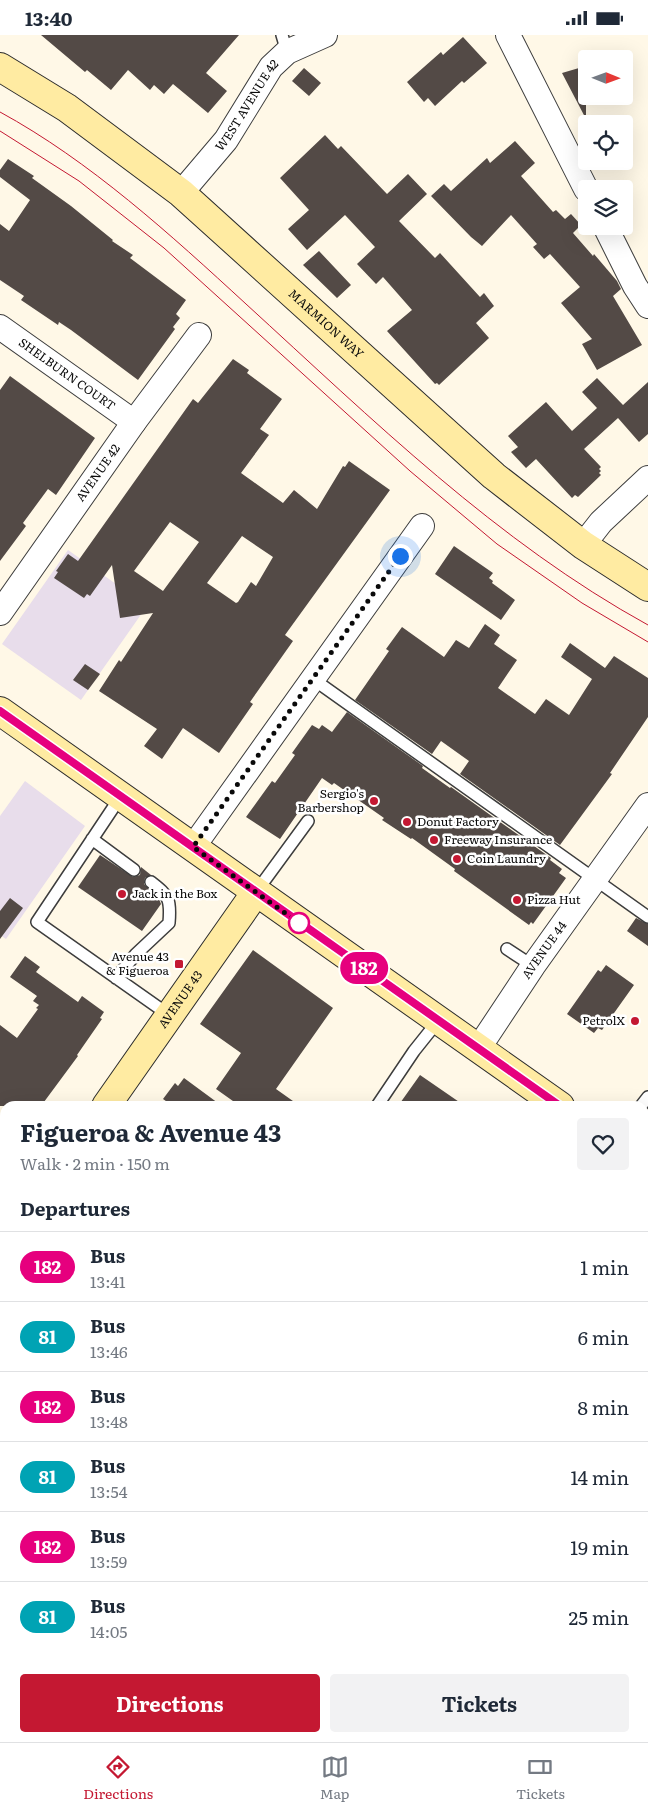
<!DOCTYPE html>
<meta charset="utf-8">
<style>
body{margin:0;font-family:Literata,serif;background:#f2f2f3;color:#1f2937;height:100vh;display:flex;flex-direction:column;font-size:19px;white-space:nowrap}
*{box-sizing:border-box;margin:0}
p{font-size:16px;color:#747a83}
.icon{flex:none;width:28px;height:28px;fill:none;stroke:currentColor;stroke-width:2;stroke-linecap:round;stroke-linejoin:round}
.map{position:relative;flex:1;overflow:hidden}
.sheet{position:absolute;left:0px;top:1066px;width:649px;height:641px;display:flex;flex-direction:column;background:#fff;border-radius:15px 15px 0 0;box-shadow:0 5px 20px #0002}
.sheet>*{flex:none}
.badge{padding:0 10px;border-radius:16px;font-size:18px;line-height:32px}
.needle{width:32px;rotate:91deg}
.tools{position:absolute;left:578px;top:15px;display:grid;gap:10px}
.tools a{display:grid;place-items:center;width:55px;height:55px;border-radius:5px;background:#fff;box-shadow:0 5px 20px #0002;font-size:25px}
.you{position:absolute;width:25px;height:25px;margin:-12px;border:4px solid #fff;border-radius:50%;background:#1a73e8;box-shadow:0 0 0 8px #1a73e833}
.map>.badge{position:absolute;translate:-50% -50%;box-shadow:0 0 0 2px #fff}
h2{padding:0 20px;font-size:19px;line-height:45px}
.round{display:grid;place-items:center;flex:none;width:52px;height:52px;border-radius:5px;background:#f2f2f3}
.summary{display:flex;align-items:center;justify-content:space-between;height:85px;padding:0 20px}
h1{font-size:24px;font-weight:700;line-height:38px}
.action{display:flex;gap:10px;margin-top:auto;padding:10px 20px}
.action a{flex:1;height:58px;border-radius:5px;background:#c41832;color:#fff;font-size:20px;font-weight:700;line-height:58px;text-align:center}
.action a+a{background:#f2f2f3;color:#1f2937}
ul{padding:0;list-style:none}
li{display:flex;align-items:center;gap:15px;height:70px;padding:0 20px;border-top:1px solid #e0e1e3}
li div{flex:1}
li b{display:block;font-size:19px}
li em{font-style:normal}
li .badge{min-width:55px;font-weight:700;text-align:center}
.status{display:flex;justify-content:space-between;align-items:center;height:35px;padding:0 25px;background:#fff;direction:ltr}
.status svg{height:14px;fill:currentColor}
.tab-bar{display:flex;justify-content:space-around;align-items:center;height:70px;border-top:1px solid #e0e1e3;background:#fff;font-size:14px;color:#747a83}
.tab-bar a{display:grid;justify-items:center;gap:2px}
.tab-bar .selected{color:#c41832}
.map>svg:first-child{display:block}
</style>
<div class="status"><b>13:40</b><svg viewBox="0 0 49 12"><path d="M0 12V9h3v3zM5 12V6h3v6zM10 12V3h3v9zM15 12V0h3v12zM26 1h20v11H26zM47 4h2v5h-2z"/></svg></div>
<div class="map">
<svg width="648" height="1707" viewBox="0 0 648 1707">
<rect width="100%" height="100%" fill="#fff8e7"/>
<path fill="#e8ddeb" d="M68 515 147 571 81 665 2 609Z
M25 746 85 791 6 904 0 900V781Z"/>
<path fill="#a7e5fb" stroke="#28a5d8" d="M0 1565H5V1629L0 1628Z
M373 1703 381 1707H267L254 1703Z"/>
<path fill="#534a46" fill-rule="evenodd" d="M41 0H239L206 38 227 56 208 78 173 49 164 59 154 50 150 55 128 35 111 55 87 35 85 37Z
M463 2 487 28 464 48 462 46 435 71 428 63 424 67 407 47 441 17 443 20Z
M304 33 321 48 309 61 292 46Z
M579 33 586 46V84L562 38Z
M325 100 338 114 341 111 387 159 408 139 427 159 399 186 435 223 440 218 480 262 484 258 494 271 476 288 489 303 439 350 437 348 435 349 387 296 412 275 383 242 376 249 357 229 375 212 345 180 307 215 288 194 309 175 280 143Z
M515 106 535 128 521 141 553 177 556 175 565 184 571 179 581 190 573 198 593 221 594 219 617 246 621 254 613 261 642 310 597 335 582 309 592 304 561 268 580 252 550 219 544 224 533 212 537 209 511 180 482 211 471 202 431 161 444 149 451 156 487 123 490 128Z
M8 124 34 141 32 143 71 171 113 205 112 206 133 220 130 223 186 265 176 279 180 283 173 292 175 294 138 345 71 295 59 287 58 290 21 265 24 261 0 245V189L9 196 30 165 0 142V135Z
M319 216 351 250 337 263 303 230Z
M233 324 249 335 247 338 282 364 260 394 269 400 241 438 283 468 294 455 317 474 343 431 345 432 349 426 390 455 285 600 293 606 250 667 253 669 219 718 183 693 162 724 144 711 157 694 99 656 119 625 121 627 153 578 120 583 112 530 90 561 87 559 84 563 54 543 58 537 56 536 68 519 78 526 193 364 198 368ZM170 487 199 507 163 556 134 536ZM242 501 273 522 256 551 251 547 238 567 236 568 207 548Z
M10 341 95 403 56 460 48 454 23 488 26 491 0 526V355Z
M597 343 623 370 648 347V399L639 407 618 383 584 414 601 432 599 434 601 436 599 438 601 440 578 462 575 460 572 463 536 424 526 433 511 417 518 412 508 401 546 367 572 396 597 373 582 357Z
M454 511 493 538 489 543 493 546 492 548 515 565 501 585 435 539Z
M485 589 500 600 494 609 517 625 498 653 535 679 546 664 569 680 592 644 561 622 570 608 605 633 614 621 648 643V682L610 738 612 739 560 810 460 739 469 726 441 706 432 719 355 665 389 616 386 614 402 592 444 622 456 605 469 613Z
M85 629 100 639 88 655 73 645Z
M347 677 423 731 422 733 450 753 451 752 551 823 550 825 562 834 559 838 566 843 533 889 531 887 529 890 454 836 455 834 412 803 411 804 382 785 384 783 334 748 332 750 322 743 280 804 246 782 272 746 275 748 295 720 292 718 312 690 319 694 322 690 332 697Z
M100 820 133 842 140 840 141 832 151 840 145 843 144 849 159 864 161 869 142 896 78 852Z
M10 863 23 873 0 904V876Z
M636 883 648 889V911L627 896Z
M253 915 333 973 276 1054 300 1071H240L216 1054 241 1018 200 989Z
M25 921 40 932 36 937 78 967 82 961 104 977 100 983 102 984 77 1020 78 1021 41 1071H0V990L17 1003 38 974 36 973 39 970 33 966 37 961 10 942Z
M606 930 634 950 602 995 598 993 594 998 567 979 598 935 601 937Z
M420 1040 465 1071H398Z
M184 1043 222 1071H173L163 1064 175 1048 178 1051Z"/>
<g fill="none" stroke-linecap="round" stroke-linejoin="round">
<defs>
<path id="lane" d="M282 0 287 17
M313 644 648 882
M121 761 37 887 169 980
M92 804 134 835
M256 857 308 786
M507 914 533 931
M116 943 136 919 169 888C171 864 169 861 151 847
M377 1071 414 1016 438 986
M641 1071 648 1062
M644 1098 648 1092
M0 1284 5 1287
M644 1379 648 1381"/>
<g id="street">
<path d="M508 0 586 154"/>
<path id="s1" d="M181 158 226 105 271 32 287 17 325 0"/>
<path d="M605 191 635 251 648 271"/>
<path id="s2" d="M0 292 134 387"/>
<path d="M583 510 601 487 648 443"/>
<path id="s3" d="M0 578 134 387 199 300"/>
<path d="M193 812 422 491"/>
<path id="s4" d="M478 1014 533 931 648 770"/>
<path d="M644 1549 648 1543"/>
</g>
<g id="secondary">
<path id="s5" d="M0 32 67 73 181 158 494 441 583 510 648 552"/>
<path d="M0 676 560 1071"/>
<path id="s6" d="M106 1071 256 857"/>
<path d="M644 1132 648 1135"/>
<path d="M0 1221 5 1214"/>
</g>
<path id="highway" d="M0 1431H5
M0 1507 5 1508
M0 1550 5 1551
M395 1702 403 1707
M488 1702 496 1707"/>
</defs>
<use href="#lane" stroke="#3d3d3d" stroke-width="14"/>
<use href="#street" stroke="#3d3d3d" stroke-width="26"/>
<use href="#secondary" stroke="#2c2c2c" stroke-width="30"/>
<use href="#highway" stroke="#1b1b1b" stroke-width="30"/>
<path stroke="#2c2c2c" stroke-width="3" stroke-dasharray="5 2.5" stroke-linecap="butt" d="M613 1702 621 1707"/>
<use href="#lane" stroke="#fff" stroke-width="11"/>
<use href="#street" stroke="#fff" stroke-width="24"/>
<use href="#secondary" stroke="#ffeba2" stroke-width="28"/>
<use href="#highway" stroke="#ff8645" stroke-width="28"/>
<path stroke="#c41832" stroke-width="1" d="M0 77C90 126 171 200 246 269 372 384 497 507 648 590
M0 96 79 146 164 213 410 436 497 509 582 568 648 607"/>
</g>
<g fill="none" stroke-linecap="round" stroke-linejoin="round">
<defs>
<path id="line" d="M0 676 560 1071"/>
</defs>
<use href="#line" stroke="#fff" stroke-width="11"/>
<use href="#line" stroke="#e6007e" stroke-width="8"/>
<path stroke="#0a0a0a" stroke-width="5" stroke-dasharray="0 9" d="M299 888 193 812 400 521"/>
</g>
<g fill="#c41832" stroke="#fff" stroke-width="2">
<circle cx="374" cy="766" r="5"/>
<circle cx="407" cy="787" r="5"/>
<circle cx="434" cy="805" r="5"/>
<circle cx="457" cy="824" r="5"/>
<circle cx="122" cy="859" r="5"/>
<circle cx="517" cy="865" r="5"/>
<rect x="174" y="924" width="10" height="10" rx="2.5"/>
<circle cx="635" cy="986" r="5"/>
</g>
<circle fill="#fff" stroke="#e6007e" stroke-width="2.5" cx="299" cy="888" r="10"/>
<g text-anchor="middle" stroke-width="5" stroke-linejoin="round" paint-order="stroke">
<g font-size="12" fill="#0a0a0a" stroke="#fff">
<text dy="4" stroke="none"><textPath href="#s1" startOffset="110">WEST AVENUE 42</textPath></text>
<text dy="4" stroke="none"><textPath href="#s5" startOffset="416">MARMION WAY</textPath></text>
<text dy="4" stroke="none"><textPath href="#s2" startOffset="82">SHELBURN COURT</textPath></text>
<text dy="4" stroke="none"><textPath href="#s3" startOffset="171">AVENUE 42</textPath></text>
<text dy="4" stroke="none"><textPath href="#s4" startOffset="119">AVENUE 44</textPath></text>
<text dy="4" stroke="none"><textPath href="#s6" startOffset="130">AVENUE 43</textPath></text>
</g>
<g font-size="12" fill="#0a0a0a" stroke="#fff" text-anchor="start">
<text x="364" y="763" text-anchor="end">Sergio's<tspan x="364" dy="14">Barbershop</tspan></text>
<text x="417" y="791">Donut Factory</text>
<text x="444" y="809">Freeway Insurance</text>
<text x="467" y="828">Coin Laundry</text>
<text x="132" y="863">Jack in the Box</text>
<text x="527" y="869">Pizza Hut</text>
<text x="169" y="926" text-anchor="end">Avenue 43<tspan x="169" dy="14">&amp; Figueroa</tspan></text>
<text x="625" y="990" text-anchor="end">PetrolX</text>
</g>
</g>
</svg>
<div class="tools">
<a><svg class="needle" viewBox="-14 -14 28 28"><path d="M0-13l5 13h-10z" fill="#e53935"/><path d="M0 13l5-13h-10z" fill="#747a83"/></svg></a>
<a><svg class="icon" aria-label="locate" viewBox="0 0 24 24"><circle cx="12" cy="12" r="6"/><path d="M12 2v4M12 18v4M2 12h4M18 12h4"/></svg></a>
<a><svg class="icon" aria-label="layers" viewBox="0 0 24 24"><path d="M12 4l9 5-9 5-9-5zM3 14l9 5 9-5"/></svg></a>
</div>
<div class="you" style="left:400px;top:521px"></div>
<b class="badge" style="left:364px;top:933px;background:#e6007e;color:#fff">182</b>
<section class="sheet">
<div class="summary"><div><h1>Figueroa &amp; Avenue 43</h1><p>Walk · 2 min · 150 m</p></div><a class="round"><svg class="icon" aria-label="heart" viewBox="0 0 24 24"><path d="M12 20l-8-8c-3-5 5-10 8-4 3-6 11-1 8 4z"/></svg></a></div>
<h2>Departures</h2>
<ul>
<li><span class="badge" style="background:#e6007e;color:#fff">182</span><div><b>Bus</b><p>13:41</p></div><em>1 min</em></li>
<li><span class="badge" style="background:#00a3b4;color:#fff">81</span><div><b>Bus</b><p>13:46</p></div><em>6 min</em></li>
<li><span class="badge" style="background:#e6007e;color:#fff">182</span><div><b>Bus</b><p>13:48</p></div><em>8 min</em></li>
<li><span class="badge" style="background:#00a3b4;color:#fff">81</span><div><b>Bus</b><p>13:54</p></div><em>14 min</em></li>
<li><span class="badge" style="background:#e6007e;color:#fff">182</span><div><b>Bus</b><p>13:59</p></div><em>19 min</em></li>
<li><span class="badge" style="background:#00a3b4;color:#fff">81</span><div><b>Bus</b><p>14:05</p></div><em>25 min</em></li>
</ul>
<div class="action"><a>Directions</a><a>Tickets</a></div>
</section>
</div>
<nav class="tab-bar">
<a class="selected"><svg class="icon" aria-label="directions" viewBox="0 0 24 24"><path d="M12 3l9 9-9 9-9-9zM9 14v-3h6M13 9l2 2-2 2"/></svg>Directions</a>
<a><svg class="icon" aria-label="map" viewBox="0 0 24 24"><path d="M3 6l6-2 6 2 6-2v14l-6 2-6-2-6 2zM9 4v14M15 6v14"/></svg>Map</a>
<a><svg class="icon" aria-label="tickets" viewBox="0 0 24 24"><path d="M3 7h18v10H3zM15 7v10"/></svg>Tickets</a>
</nav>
